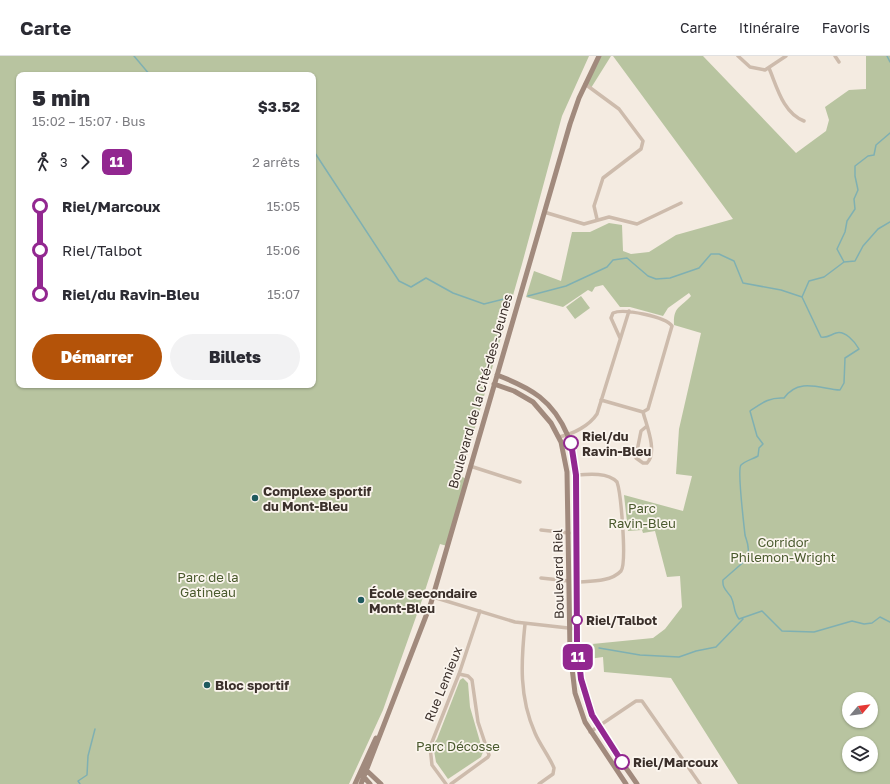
<!DOCTYPE html>
<html lang="fr">
<meta charset="utf-8">
<style>
body{margin:0;font-family:"Golos Text",sans-serif;background:#f2f2f3;color:#2b2b33;height:100vh;display:flex;flex-direction:column;font-size:15px;white-space:nowrap}
*{box-sizing:border-box;margin:0}
p{font-size:13px;color:#7c7c81}
.icon{flex:none;width:22px;height:22px;fill:none;stroke:currentColor;stroke-width:2;stroke-linecap:round;stroke-linejoin:round}
.map{position:relative;flex:1;overflow:hidden}
.details{position:absolute;left:16px;top:16px;width:300px;height:316px;display:flex;flex-direction:column;background:#fff;border-radius:8px;box-shadow:0 1px 3px #0004}
.details>*{flex:none}
.badge{padding:0 8px;border-radius:6px;font-size:14px;line-height:26px}
.needle{width:26px;rotate:61deg}
.fabs{position:absolute;left:842px;top:636px;display:grid;gap:8px}
.fabs a{display:grid;place-items:center;width:36px;height:36px;border-radius:50%;background:#fff;box-shadow:0 1px 3px #0004;font-size:20px}
.map>.badge{position:absolute;translate:-50% -50%;box-shadow:0 0 0 2px #fff}
.legs{display:flex;align-items:center;gap:6px;height:44px;padding:0 16px;font-size:13px}
.legs p{margin-inline-start:auto}
.head{display:flex;align-items:center;justify-content:space-between;height:68px;padding:0 16px}
h1{font-size:22px;font-weight:800;line-height:30px}
.primary-button{display:flex;gap:8px;margin-top:auto;padding:8px 16px}
.primary-button a{flex:1;height:46px;border-radius:24px;background:#b45309;color:#fff;font-size:16px;font-weight:800;line-height:46px;text-align:center}
.primary-button a+a{background:#f2f2f3;color:#2b2b33}
ul{padding:0 16px;list-style:none}
li{display:flex;align-items:center;gap:14px;height:44px;font-size:15px}
li i{display:grid;place-items:center;width:6px;height:100%;margin:0 5px;background:currentColor}
li i::after{content:'';width:10px;height:10px;margin:-5px;border:3px solid;border-radius:50%;background:#fff}
li p{margin-inline-start:auto}
li:first-child i{background:linear-gradient(#0000 50%,currentColor 0)}
li:last-child i{background:linear-gradient(currentColor 50%,#0000 0)}
header{display:flex;align-items:center;gap:24px;box-sizing:border-box;height:56px;padding:0 20px;background:#fff;border-bottom:1px solid #e1e1e2}
header strong{font-size:19px}
nav{display:flex;gap:22px;margin-inline-start:auto;font-size:14px}
.map>svg:first-child{display:block}
</style>
<header>
<strong>Carte</strong>
<nav><a>Carte</a><a>Itinéraire</a><a>Favoris</a></nav>
</header>
<div class="map">
<svg width="890" height="728" viewBox="0 0 890 728">
<rect width="100%" height="100%" fill="#f4ebe1"/>
<path fill="#b8c4a0" fill-rule="evenodd" d="M0 0H589L562 60 522 208 461 420 466 423 447 490 440 488 422 544 383 654 349 728H0ZM19 19H313V329H19Z
M599 0H611L591 32 585 28Z
M613 0H703L796 97 826 75 829 64 825 51 849 34 866 33V0H890V728H738L671 622 604 616 603 601 582 604V589L653 582 665 573 682 551 680 520 667 521 655 475 643 477 642 474 628 475 624 439 683 455 692 420 676 418 679 373 701 277 674 269C673 251 680 252 691 240L689 237 668 252 663 260 630 251H620L603 229 595 231 592 236 588 234 563 251 526 241 534 215 561 225 572 176H590L609 167 622 169 623 195 631 198 649 196 676 179 733 163ZM849 643H871V665H849ZM849 687H871V709H849Z
M581 240 590 252 575 263 566 251Z
M463 622 468 627 470 651 483 696 481 701 448 723 436 706 433 689 437 683 460 624Z"/>
<g fill="none" stroke-linecap="round" stroke-linejoin="round">
<path stroke="#7fb0b2" stroke-width="1.5" d="M134 0 150 19
M887 0 890 6
M890 77 876 89 874 99 868 100 855 110V120L858 134 854 143 855 153 847 165 845 176 837 193 844 206 824 221 809 225 802 241 821 281C828 282 830 279 836 277 845 274 855 286 859 293L845 302 844 327 840 334C821 333 799 321 784 342 769 341 762 347 750 355L757 380 763 388 759 392 758 400C753 403 745 405 741 409 737 413 744 469 745 479 746 483 748 487 748 491 749 495 748 499 747 503L723 524C722 532 727 535 731 541 735 548 733 556 739 563L762 555 782 575 814 576 852 565 864 568 872 567 880 561 890 566
M313 94 399 225 411 231 426 222 453 237 484 248 508 242
M844 206 855 205 863 190 878 173 890 166
M528 240 566 230 607 211 613 204 627 202 648 220 656 223 670 222 699 212 711 198H719L734 205 743 227 781 234 802 241
M599 592 640 599 679 601 696 595 716 591 743 563
M80 728 78 725 87 719 88 700 95 673"/>
<path stroke="#cdbbac" stroke-width="3.5" d="M738 0 750 11 765 14 786 0
M835 0 839 6
M769 12C777 31 783 57 804 65
M585 28 619 53 643 85 641 93 603 122 594 150 597 163
M544 156 584 168 609 161 637 168 681 147
M601 344 643 356 648 353 672 270C666 261 624 252 613 257L611 262 620 282
M643 356C646 368 658 396 647 407H643L636 402V400L641 375 647 370
M559 381C573 378 589 370 597 358L629 255
M470 410 520 426
M576 419C588 418 608 416 617 426 621 437 627 507 621 515 611 526 591 525 577 526
M541 474 569 477
M541 522 569 525
M433 541 515 566 577 573
M525 568C521 606 519 641 535 677 540 689 549 700 554 712L553 718 539 728
M590 676 636 645H642L700 728
M446 728 432 709 430 691 459 618 480 555
M451 728 488 701 489 699 478 666 472 624 468 620 459 618"/>
<path stroke="#a18a7d" stroke-width="5" d="M497 319C531 332 553 344 568 380 578 402 576 428 577 452 577 481 577 511 577 540 577 571 576 603 583 634 592 669 617 698 637 728
M494 328 514 335 533 346 551 367 561 386 567 416 570 595 575 637 585 666 626 728
M365 713 381 728
M362 719 370 728
M355 728 376 682
M361 728 431 547 570 68 579 42 599 0"/>
</g>
<g fill="none" stroke-linecap="round" stroke-linejoin="round">
<defs>
<path id="line-1" d="M571 387 576 419 577 586 581 623 592 659 622 706"/>
</defs>
<use href="#line-1" stroke="#fff" stroke-width="9"/>
<use href="#line-1" stroke="#922790" stroke-width="6"/>
</g>
<g fill="#fff" stroke="#922790" stroke-width="2">
<circle cx="571" cy="387" r="7"/>
<circle cx="577" cy="564" r="5"/>
<circle cx="622" cy="706" r="7"/>
</g>
<g fill="#1f5a5e" stroke="#fbf5ee" stroke-width="1.5">
<circle cx="255" cy="442" r="4"/>
<circle cx="361" cy="544" r="4"/>
<circle cx="207" cy="629" r="4"/>
</g>
<g text-anchor="middle" stroke-width="3.5" stroke-linejoin="round" paint-order="stroke">
<g font-size="13" fill="#3b302b" stroke="#fbf5ee">
<text transform="translate(480 335) rotate(-74)" y="5">Boulevard de la Cité-des-Jeunes</text>
<text transform="translate(558 518) rotate(-91)" y="5">Boulevard Riel</text>
<text transform="translate(443 628) rotate(-68)" y="5">Rue Lemieux</text>
</g>
<g font-size="13" font-weight="bold" fill="#3b302b" stroke="#fbf5ee" text-anchor="start">
<text x="582" y="385">Riel/du<tspan x="582" dy="15">Ravin-Bleu</tspan></text>
<text x="586" y="569">Riel/Talbot</text>
<text x="633" y="711">Riel/Marcoux</text>
</g>
<g font-size="13" font-weight="bold" fill="#3b302b" stroke="#fbf5ee" text-anchor="start">
<text x="263" y="440">Complexe sportif<tspan x="263" dy="15">du Mont-Bleu</tspan></text>
<text x="369" y="542">École secondaire<tspan x="369" dy="15">Mont-Bleu</tspan></text>
<text x="215" y="634">Bloc sportif</text>
</g>
<g font-size="13" fill="#4a5a2e" stroke="#fbf5ee">
<text x="642" y="457">Parc<tspan x="642" dy="15">Ravin-Bleu</tspan></text>
<text x="783" y="491">Corridor<tspan x="783" dy="15">Philemon-Wright</tspan></text>
<text x="208" y="526">Parc de la<tspan x="208" dy="15">Gatineau</tspan></text>
<text x="458" y="695">Parc Décosse</text>
</g>
</g>
</svg>
<div class="fabs">
<a><svg class="needle" viewBox="-14 -14 28 28"><path d="M0-13l5 13h-10z" fill="#e53935"/><path d="M0 13l5-13h-10z" fill="#7c7c81"/></svg></a>
<a><svg class="icon" aria-label="layers" viewBox="0 0 24 24"><path d="M12 4l9 5-9 5-9-5zM3 14l9 5 9-5"/></svg></a>
</div>
<b class="badge" style="left:578px;top:601px;background:#922790;color:#fff">11</b>
<section class="details">
<div class="head"><div><h1>5 min</h1><p>15:02 – 15:07 · Bus</p></div><b>$3.52</b></div>
<div class="legs"><svg class="icon" aria-label="walk" viewBox="0 0 24 24"><circle cx="13" cy="4" r="2"/><path d="M13 8l-2 6 4 7M11 14l-3 7M7 12l3-4h3l4 4"/></svg>3<svg class="icon" aria-label="forward" viewBox="0 0 24 24"><path d="M9 5l7 7-7 7"/></svg><b class="badge" style="background:#922790;color:#fff">11</b><p>2 arrêts</p></div>
<ul>
<li><i style="color:#922790"></i><b>Riel/Marcoux</b><p>15:05</p></li>
<li><i style="color:#922790"></i><span>Riel/Talbot</span><p>15:06</p></li>
<li><i style="color:#922790"></i><b>Riel/du Ravin-Bleu</b><p>15:07</p></li>
</ul>
<div class="primary-button"><a>Démarrer</a><a>Billets</a></div>
</section>
</div>
